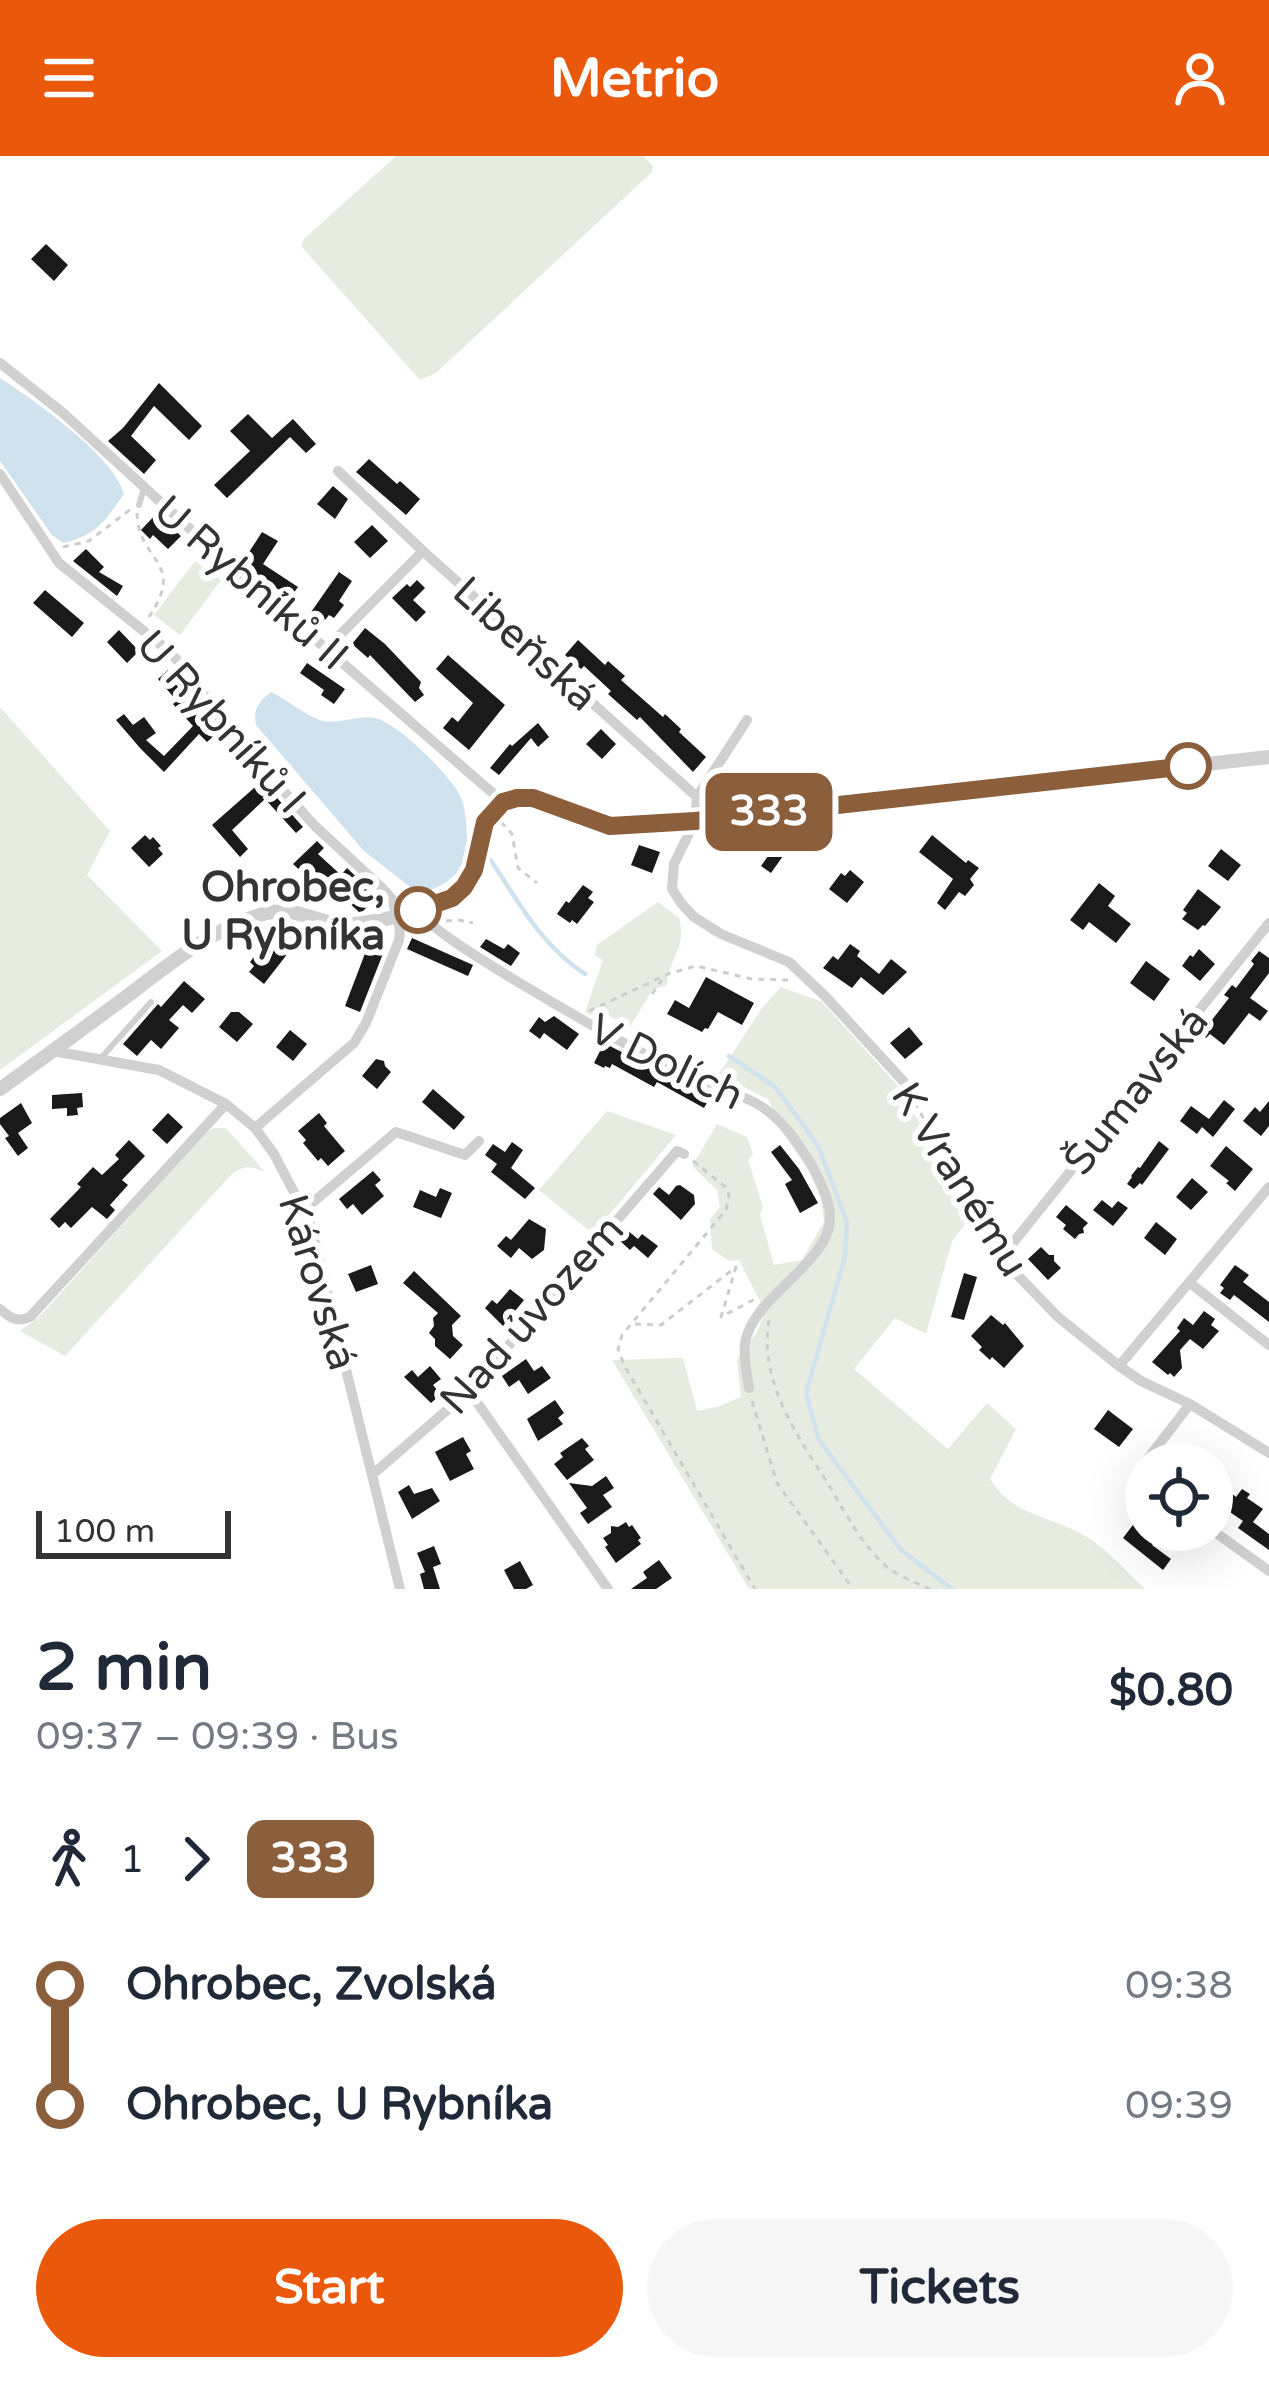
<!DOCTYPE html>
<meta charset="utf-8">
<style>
body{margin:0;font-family:"Varela Round",sans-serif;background:#f6f6f7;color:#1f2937;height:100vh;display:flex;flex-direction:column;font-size:45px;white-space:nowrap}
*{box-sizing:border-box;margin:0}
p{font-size:39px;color:#747a83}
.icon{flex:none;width:66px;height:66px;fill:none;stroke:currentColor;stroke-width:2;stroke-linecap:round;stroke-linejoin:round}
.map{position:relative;height:1433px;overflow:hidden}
.side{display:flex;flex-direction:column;background:#fff;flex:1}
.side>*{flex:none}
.badge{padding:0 24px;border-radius:18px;font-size:42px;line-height:78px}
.controls{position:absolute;left:1125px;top:1287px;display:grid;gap:24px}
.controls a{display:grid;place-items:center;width:108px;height:108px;border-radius:50%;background:#fff;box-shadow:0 12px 48px #0002;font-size:60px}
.scale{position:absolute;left:36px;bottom:30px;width:195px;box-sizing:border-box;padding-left:12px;border:6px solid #333;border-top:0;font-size:33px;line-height:42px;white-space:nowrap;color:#333;-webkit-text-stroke:9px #fff;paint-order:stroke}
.map>.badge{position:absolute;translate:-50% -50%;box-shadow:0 0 0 6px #fff}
.legs{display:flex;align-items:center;gap:18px;height:132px;padding:0 36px;font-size:39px}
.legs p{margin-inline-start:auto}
.headline{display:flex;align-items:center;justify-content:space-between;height:204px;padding:0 36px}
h1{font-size:66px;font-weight:700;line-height:90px}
.button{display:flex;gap:24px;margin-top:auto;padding:24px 36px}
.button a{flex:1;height:138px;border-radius:72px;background:#ea580c;color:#fff;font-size:48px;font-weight:700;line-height:138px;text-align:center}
.button a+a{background:#f6f6f7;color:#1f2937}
ul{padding:0 36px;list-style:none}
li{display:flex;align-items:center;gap:42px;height:120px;font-size:45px}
li i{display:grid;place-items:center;width:18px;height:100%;margin:0 15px;background:currentColor}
li i::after{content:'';width:30px;height:30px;margin:-15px;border:9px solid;border-radius:50%;background:#fff}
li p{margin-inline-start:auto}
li:first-child i{background:linear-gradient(#0000 50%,currentColor 0)}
li:last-child i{background:linear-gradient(currentColor 50%,#0000 0)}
header{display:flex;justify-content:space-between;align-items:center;height:156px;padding:0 36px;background:#ea580c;color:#fff;font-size:54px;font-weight:700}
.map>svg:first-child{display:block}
</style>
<header><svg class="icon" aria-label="menu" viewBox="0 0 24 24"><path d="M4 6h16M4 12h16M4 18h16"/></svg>Metrio<svg class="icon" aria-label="person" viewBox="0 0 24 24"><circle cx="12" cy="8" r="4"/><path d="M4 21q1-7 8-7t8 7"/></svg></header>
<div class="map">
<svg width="1269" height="1433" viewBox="0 0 1269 1433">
<rect width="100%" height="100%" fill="#fff"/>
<path fill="#e6ecdf" d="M396 0H643L653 10 652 16 436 217 420 224 301 90 304 83Z
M195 405 221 424 180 479 154 459Z
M0 551 110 675 87 719 162 795 0 914Z
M658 746 679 762C687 794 669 799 667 829L652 834 630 871 600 855 591 859 585 856 603 804 595 799 597 789Z
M781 831 822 846 900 932 971 1061 952 1085 926 1178 895 1162 854 1213 948 1293 987 1247 1016 1273 990 1323C1014 1362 1052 1359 1087 1381 1108 1394 1127 1416 1145 1433H749L612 1204 683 1202 697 1255 720 1250 741 1241 737 1204 757 1176 765 1155 739 1104 729 1105 712 1093 710 1063 720 1051 717 1034 692 1010 717 968 747 981 753 998 748 1004 763 1051 760 1059 774 1109 802 1104 824 1066 821 1043 809 1015 782 976 769 944 719 918 762 852Z
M607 955 676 979 593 1078 539 1034Z
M213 972H226L265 1016C251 1010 245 1009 232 1018L65 1200 20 1175 42 1158 201 981Z"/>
<path fill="#cfe2ee" d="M0 222C35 245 113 299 124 338 105 365 97 379 63 387L52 379 0 305Z
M271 536C288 544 303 558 320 564 338 570 357 558 375 562 397 566 455 623 462 644 466 655 466 669 467 681 472 713 447 730 419 738L364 695 256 569C253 553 258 546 271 536Z"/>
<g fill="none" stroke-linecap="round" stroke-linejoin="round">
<path stroke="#cfe2ee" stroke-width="4.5" d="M488 700C517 743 541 790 585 818
M729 900 775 931 802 967 819 992 847 1066 845 1101 806 1237 819 1284 901 1394 952 1433"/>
</g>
<path fill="#1a1a1a" d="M46 88 68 109 54 125 31 103Z
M159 227 202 270 189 284 154 250 131 280 156 304 144 318 108 285 123 272Z
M248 258 272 282 293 263 316 288 306 297 290 281 227 342 214 329 250 295 230 275Z
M369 303 397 328 400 325 420 343 406 359 356 316Z
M333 330 348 343 335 363 317 348Z
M157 357 181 380 168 393 153 379 150 383 141 374Z
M372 369 388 385 370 402 354 386Z
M262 376 278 385 263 408 298 431 290 442 242 407Z
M86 393 104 411 99 416 123 430 117 440 73 405Z
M339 416 352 425 339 445 344 449 334 462 329 459 322 468 309 459Z
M417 424 425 432 413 444 426 456 416 466 392 442 407 428 410 431Z
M45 434 84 467 72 481 33 447Z
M365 472 385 488 421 526 419 532 424 539 415 546 370 499 368 502 352 488Z
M119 474 139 495 127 507 107 486Z
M578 484 605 509 608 505 625 520 621 524 663 561 665 558 681 573 679 576 706 601 693 616 640 561 637 564 608 538 611 535 584 510 581 513 565 499Z
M448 499 505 549 469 594 443 572 452 561 458 566 473 547 436 513Z
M307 507 345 533 334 548 321 539 324 534 300 517Z
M168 514 218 576 207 586 199 578 164 616 140 592 116 564 124 558 133 569 144 561 156 577 146 584 164 600 193 570 173 548 177 545 158 523Z
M538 567 549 581 538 591 531 582 499 619 490 612 510 588 512 590Z
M601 573 616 588 602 603 586 588Z
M262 625 303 671 296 677 265 643 232 674 248 693 240 701 212 669Z
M790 669 800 676 771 717 761 710Z
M145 679 150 684 153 681 161 690 158 692 163 698 149 711 131 692Z
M932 679 966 707 968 704 979 712 970 723 974 729 965 740 959 736 945 754 937 747 953 723 919 696Z
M317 685 324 692 318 698 341 719 347 712 377 741 363 755 359 756 331 730 323 749 307 744 303 747 292 737 308 722 293 708Z
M639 689 660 696 652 717 631 709Z
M1221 693 1241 709 1228 725 1208 710Z
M850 714 864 726 847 747 829 733 841 717 845 720Z
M1099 727 1115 740 1108 750 1131 768 1116 787 1089 766 1083 774 1070 764Z
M583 729 593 736 588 742 594 746 577 768 572 764 570 767 557 758 566 745 569 747Z
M1198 733 1221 751 1205 770 1203 769 1198 774 1182 763 1187 757 1183 754Z
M279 767H284L302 779 264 828 249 816 254 810 250 806Z
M372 779 388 785 360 856 345 850Z
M412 782 473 809 468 820 407 793Z
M486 783 504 793 508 788 520 797 511 810 480 791Z
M850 788 860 795 857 800 879 818 891 803 907 816 883 839 861 821 852 832 823 812 833 800 838 804Z
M1199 793 1215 808 1200 825 1182 810 1190 799 1193 801Z
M1259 795 1269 802V817L1250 842 1268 855 1260 865 1249 857 1224 889 1210 878 1206 882 1196 874 1203 865 1208 869 1229 842 1224 839 1232 829 1236 832 1254 808 1251 805Z
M1146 805 1170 823 1154 845 1130 827Z
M706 821 754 847 742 869 718 856 708 873 705 872 702 876 667 858 675 844 689 852Z
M184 825 205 843 192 857 183 849 169 864 179 872 161 893 151 884 137 900 123 888 158 848 161 851Z
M231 856H239L253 868 237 886 219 871Z
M554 860 579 878 567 894 544 877 540 883 529 875 539 861 545 866Z
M909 871 923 888 905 903 890 887Z
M290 874 307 888 293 905 276 891Z
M604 887 710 941 704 952 657 926 654 931 612 908 610 912 605 910 604 912 594 907Z
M376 903 384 905 385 910 391 916 377 933 362 920Z
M433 933 465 961 454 974 422 946Z
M82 937 83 951 77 952 78 959 67 960V952L52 953V939Z
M1224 944 1235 953 1213 981 1202 971 1197 978 1180 965 1191 950 1209 963Z
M1269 945V970L1261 980 1243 965 1255 951 1260 956Z
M21 947 32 967 18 977 28 992 18 1000 5 982 9 980 0 968V962Z
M168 957 183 971 167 988 152 974Z
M319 957 327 967 324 970 345 995 328 1010 321 1002 318 1005 303 987 306 984 298 975Z
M129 984 145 1000 122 1024 128 1029 110 1049 115 1054 107 1063 92 1051 71 1072 65 1066 59 1072 50 1063 81 1031 77 1028 93 1011 102 1019 119 1003 115 999Z
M1159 985 1169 993 1142 1029 1140 1027 1134 1033 1127 1028 1132 1021 1131 1020 1138 1011 1140 1012Z
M512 986 523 994 511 1012 535 1032 525 1043 491 1016 497 1008 485 999 493 988 505 996Z
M780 989 799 1013 818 1047 800 1057 785 1028 792 1024 771 996Z
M1226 990 1253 1013 1235 1035 1226 1027 1229 1025 1210 1010Z
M373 1015 381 1024 375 1029 384 1040 362 1059 353 1048 347 1053 339 1043Z
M1192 1022 1208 1036 1191 1054 1176 1041Z
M680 1029 694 1039 695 1048 681 1064 653 1038 659 1031 669 1039 676 1030Z
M440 1032 452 1037 441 1062 413 1051 420 1034 436 1041Z
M1102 1044 1112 1052 1118 1045 1128 1052 1113 1070 1093 1054Z
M1066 1049 1088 1067 1083 1072 1084 1077 1079 1078 1075 1083 1063 1073 1066 1069 1056 1061Z
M529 1063 546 1073 544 1094 532 1103 519 1092 511 1102 497 1090 506 1080 511 1084Z
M1156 1066 1177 1083 1165 1099 1144 1082Z
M627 1074 638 1083 642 1078 658 1090 648 1102 634 1090 630 1094 619 1084Z
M1041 1091 1049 1099H1054V1105L1061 1112 1048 1124 1028 1103Z
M371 1109 378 1128 356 1136 348 1118Z
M1235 1109 1249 1119 1243 1126 1269 1146V1166L1234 1139 1230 1144 1220 1137 1224 1132 1220 1129Z
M414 1115 461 1160 452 1169 453 1180 463 1189 450 1203 435 1190V1183L429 1177 434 1170 433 1162 438 1157 403 1127Z
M964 1117 977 1121 964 1164 951 1161Z
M510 1133 524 1144 503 1170 485 1152 492 1144 497 1148Z
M1204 1155 1215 1163 1211 1169 1219 1175 1203 1193 1190 1183 1180 1194 1182 1212 1174 1221 1170 1217 1168 1219 1152 1206 1180 1175 1177 1172 1184 1162 1193 1169Z
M991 1159 1003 1169 1005 1167 1024 1190 1004 1212 992 1201 990 1204 979 1194 982 1191 971 1180Z
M526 1203 534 1215 542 1210 551 1222 528 1238 519 1224 509 1231 502 1220Z
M430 1210 441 1223 433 1229 441 1238 431 1247 404 1221 412 1214 418 1221Z
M555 1244 564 1257 558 1262 563 1268 538 1285 527 1263Z
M1108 1254 1133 1273 1119 1291 1094 1273Z
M463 1281 471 1295 466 1298 474 1313 450 1325 435 1296Z
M582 1282 589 1290 585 1293 594 1304 567 1324 554 1308 563 1301 560 1297Z
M606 1320 614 1332 603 1339 612 1351 588 1368 580 1357 587 1352 569 1327 592 1330Z
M1212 1322 1236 1341 1242 1333 1250 1338 1247 1342 1263 1353 1253 1366 1269 1378V1394L1238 1372 1243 1365 1218 1348 1212 1357Z
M409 1329 414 1338 432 1332 440 1345 412 1363 398 1336Z
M1139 1361 1146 1367V1374H1162L1152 1389 1171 1403 1163 1414 1123 1382Z
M626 1366 629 1371 632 1369 641 1382 638 1384 641 1388 616 1407 605 1391 608 1389 603 1382 611 1377V1370L618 1371Z
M434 1390 441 1408 433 1411 440 1433H424L420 1418 425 1416 417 1397Z
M659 1404 672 1422 656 1433H631L647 1422 643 1416Z
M520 1405 533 1429 526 1433H514L504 1414Z"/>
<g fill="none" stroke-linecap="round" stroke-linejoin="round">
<path stroke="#cdcdcd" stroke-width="3" stroke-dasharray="6 6" stroke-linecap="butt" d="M137 357C138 407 187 404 149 461
M63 391 89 385 131 353
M501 666 512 678 518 712 537 727
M446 765 459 764 473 767
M652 838 662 824
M589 855 668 818 696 810 752 823 790 824
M909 936 994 1090
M693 1005 728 1033 729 1043 726 1054 622 1179 618 1193 625 1211 755 1433
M769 1164C758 1229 801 1284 833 1336 849 1364 864 1391 888 1412 900 1421 917 1427 930 1433
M635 1168 661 1169 736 1111 721 1161 755 1143
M752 1245 777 1327 853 1433"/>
<path stroke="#d0d0d0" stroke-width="6" d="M139 349 144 332
M101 902 151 846"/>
<path stroke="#d0d0d0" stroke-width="10" d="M0 207 63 257 234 413 503 646
M338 315 423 395 697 641 695 665 674 708 672 733 681 747 694 761 721 778 789 806 825 840 904 926
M0 318 59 407 171 497 193 523 223 567 314 669 381 731 392 743 400 773 399 784 366 867 354 887 255 972
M327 492 423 395
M697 641 747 564
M416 755C444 782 480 802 513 823 568 856 623 888 681 917 707 930 741 936 765 953 791 971 822 1020 829 1051 841 1104 754 1135 745 1187 743 1201 747 1218 749 1232
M1269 767 1001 1102 1058 1161 1119 1210 1141 1225 1190 1248 1269 1297
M53 895 159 914 226 948 255 972 274 998 310 1067 400 1433
M302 1051 312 1047 396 976 465 999 479 985
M1190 1127 1269 1189
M0 1153C11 1162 16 1167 30 1161L226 948
M1119 1210 1269 1031
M469 1235 608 1433
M372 1319 469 1235 677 995 684 998
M1146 1326 1136 1318 1190 1248
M1212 1374 1269 1415"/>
<path stroke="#d0d0d0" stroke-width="14" d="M0 933C42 903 84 872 126 841 168 809 215 770 267 757 292 750 315 765 339 768 360 771 437 753 454 741 479 723 474 691 485 666 489 658 497 652 503 646L533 642 610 670 695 665 1269 601"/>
</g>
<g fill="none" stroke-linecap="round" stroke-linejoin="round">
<defs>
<path id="line-1" d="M418 754 452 742 464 731 474 714 485 666 503 646 517 642H533L610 670 695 665 1188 610"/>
</defs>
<use href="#line-1" stroke="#fff" stroke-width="27"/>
<use href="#line-1" stroke="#8b5e3c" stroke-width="18"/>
</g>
<g fill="#fff" stroke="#8b5e3c" stroke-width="6">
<circle cx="1188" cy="610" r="21"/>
<circle cx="418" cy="754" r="21"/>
</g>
<g text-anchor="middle" stroke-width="12" stroke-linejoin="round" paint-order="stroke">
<g font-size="42" fill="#333" stroke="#fff">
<text transform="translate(252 426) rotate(41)" y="15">U Rybníků II</text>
<text transform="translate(526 487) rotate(42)" y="15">Libeňská</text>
<text transform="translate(222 565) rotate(48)" y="15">U Rybníků I</text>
<text transform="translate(667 905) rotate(26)" y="15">V Dolích</text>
<text transform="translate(1135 934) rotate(-51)" y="15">Šumavská</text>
<text transform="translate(961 1023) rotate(58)" y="15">K Vranému</text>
<text transform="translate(319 1126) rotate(73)" y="15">Károvská</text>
<text transform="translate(531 1158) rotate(-48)" y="15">Nad úvozem</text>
</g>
<g font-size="42" font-weight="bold" fill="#333" stroke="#fff" text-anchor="end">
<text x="385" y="745">Ohrobec,<tspan x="385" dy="48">U Rybníka</tspan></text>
</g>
</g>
</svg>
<div class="controls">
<a><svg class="icon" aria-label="locate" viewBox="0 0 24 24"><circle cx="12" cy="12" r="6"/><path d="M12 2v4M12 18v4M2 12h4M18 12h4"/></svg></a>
</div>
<div class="scale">100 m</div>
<b class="badge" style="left:769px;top:656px;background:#8b5e3c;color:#fff">333</b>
</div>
<section class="side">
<div class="headline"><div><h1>2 min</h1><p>09:37 – 09:39 · Bus</p></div><b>$0.80</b></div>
<div class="legs"><svg class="icon" aria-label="walk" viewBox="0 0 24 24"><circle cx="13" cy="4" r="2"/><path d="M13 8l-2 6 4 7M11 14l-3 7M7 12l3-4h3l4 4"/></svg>1<svg class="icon" aria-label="forward" viewBox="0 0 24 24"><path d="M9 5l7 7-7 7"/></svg><b class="badge" style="background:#8b5e3c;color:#fff">333</b></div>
<ul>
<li><i style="color:#8b5e3c"></i><b>Ohrobec, Zvolská</b><p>09:38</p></li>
<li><i style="color:#8b5e3c"></i><b>Ohrobec, U Rybníka</b><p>09:39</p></li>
</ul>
<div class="button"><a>Start</a><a>Tickets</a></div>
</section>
